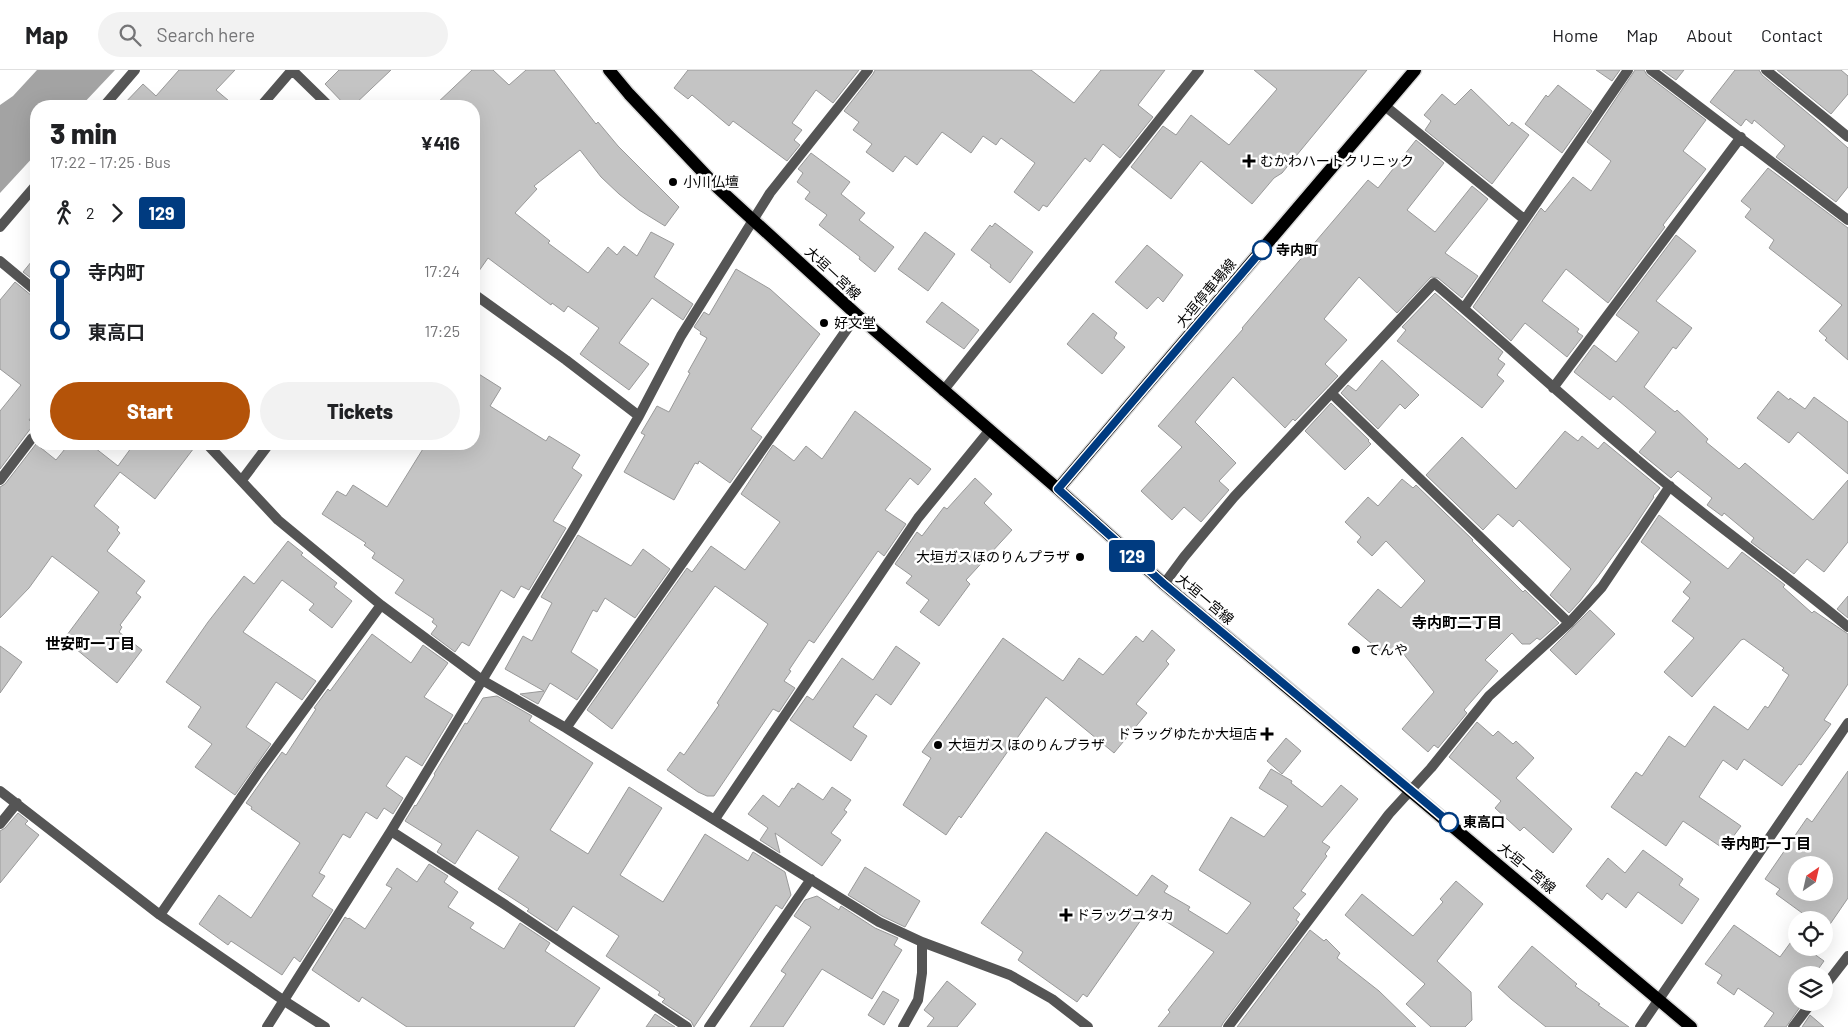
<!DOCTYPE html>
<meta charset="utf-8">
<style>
body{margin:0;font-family:Barlow,"Noto Sans JP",sans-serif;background:#f2f2f2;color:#202124;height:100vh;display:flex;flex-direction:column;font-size:19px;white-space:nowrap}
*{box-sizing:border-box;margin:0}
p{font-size:16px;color:#757577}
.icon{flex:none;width:28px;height:28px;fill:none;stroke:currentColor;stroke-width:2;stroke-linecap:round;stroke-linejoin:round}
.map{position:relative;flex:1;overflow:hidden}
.details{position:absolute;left:30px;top:30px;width:450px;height:350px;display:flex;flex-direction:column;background:#fff;border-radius:20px;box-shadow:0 5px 20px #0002}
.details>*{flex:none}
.badge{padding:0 10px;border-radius:4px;font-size:18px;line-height:32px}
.needle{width:32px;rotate:34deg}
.controls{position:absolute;left:1788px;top:786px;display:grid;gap:10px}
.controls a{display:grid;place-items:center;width:45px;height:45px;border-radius:50%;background:#fff;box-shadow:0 5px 20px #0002;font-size:25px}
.map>.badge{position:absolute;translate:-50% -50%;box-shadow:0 0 0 2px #fff}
.legs{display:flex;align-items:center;gap:8px;height:55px;padding:0 20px;font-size:16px}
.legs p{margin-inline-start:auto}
.headline{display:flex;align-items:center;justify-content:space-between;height:85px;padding:0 20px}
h1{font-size:28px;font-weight:800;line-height:38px}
.primary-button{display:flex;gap:10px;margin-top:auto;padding:10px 20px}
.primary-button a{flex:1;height:58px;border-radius:30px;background:#b45309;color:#fff;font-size:20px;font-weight:800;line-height:58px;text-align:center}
.primary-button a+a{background:#f2f2f2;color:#202124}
ul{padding:0 20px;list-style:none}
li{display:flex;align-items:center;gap:18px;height:60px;font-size:19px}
li i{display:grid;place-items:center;width:8px;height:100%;margin:0 6px;background:currentColor}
li i::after{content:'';width:12px;height:12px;margin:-6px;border:4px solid;border-radius:50%;background:#fff}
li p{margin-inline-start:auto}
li:first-child i{background:linear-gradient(#0000 50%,currentColor 0)}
li:last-child i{background:linear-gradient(currentColor 50%,#0000 0)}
header{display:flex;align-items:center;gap:30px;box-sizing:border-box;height:70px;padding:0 25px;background:#fff;border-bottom:1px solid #e0e0e0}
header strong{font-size:24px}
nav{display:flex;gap:28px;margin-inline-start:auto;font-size:18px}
.search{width:350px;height:45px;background:#f2f2f2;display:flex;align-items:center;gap:12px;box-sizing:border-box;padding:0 18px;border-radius:28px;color:#757577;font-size:19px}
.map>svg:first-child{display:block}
</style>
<header>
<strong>Map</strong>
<div class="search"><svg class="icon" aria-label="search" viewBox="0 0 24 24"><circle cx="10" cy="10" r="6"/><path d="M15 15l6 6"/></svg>Search here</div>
<nav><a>Home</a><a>Map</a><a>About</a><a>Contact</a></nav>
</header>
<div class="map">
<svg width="1848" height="957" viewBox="0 0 1848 957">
<rect width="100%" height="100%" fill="#fff"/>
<path fill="#a3a3a3" d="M37 0H115L81 36H36V84L0 123V35L13 26Z"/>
<path fill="#c4c4c4" stroke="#999" fill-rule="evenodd" d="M179 0H235L216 20 235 36H122L143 14 156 26Z
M339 0H391L353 36H346L325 14Z
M472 0H493L509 15 526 0H554L596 54 598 52 618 76 679 137 665 156 639 140 619 124 601 107 580 80 534 116 537 119 515 143 550 171 548 173 588 203 608 177 617 185 624 176 637 186 651 162 674 174 654 207 693 234 683 250 652 228 619 273 649 294 629 320 580 284 599 258 568 236 564 242 552 233 551 235 488 188 474 208V36H434Z
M688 0H859L833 33 816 20 792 53 802 60 794 70 800 75 787 91 733 51 729 56 692 25 688 29 674 18Z
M875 0H1031L1074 33 1101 0H1165L1138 35 1153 47 1120 88 1103 74 1090 92 1085 88 1047 137 1043 135 1039 141 1014 122 1035 93 1001 68 996 75 983 66 971 83 942 62 917 95 905 86 893 102 866 82 872 74 853 60 859 52 844 41 873 4Z
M1254 0H1367L1282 103 1274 108 1252 134 1201 91 1171 129 1131 97 1163 56 1176 65 1191 45 1229 75 1277 19Z
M1596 0H1620L1612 11Z
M1635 0H1644L1647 5 1706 50 1683 81 1706 99 1663 155 1665 157 1608 233 1566 199 1542 231 1579 259 1577 262 1583 266 1567 287 1525 253 1511 271 1473 237 1541 138 1545 142 1573 107 1591 121 1611 91 1587 72Z
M1662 0H1684L1676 10Z
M1735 0H1759L1762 5 1822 55 1848 78V117L1836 132 1776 87 1785 76 1754 50 1752 54 1746 49 1741 56 1710 32Z
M1777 0H1841L1848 6V24L1831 44Z
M1558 15 1592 41 1562 83 1525 54 1546 25 1548 27Z
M1471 19 1509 56 1512 52 1529 65 1492 114 1425 60 1431 51 1424 45 1442 24 1455 35Z
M1416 70 1444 93 1407 140 1435 162 1472 116 1488 129 1445 183 1478 206 1462 228 1438 208 1431 207 1397 243 1359 207 1324 249 1347 270 1325 294 1338 306 1295 351 1293 349 1285 358 1233 307 1195 352 1236 393 1219 411 1229 420 1201 452 1184 437 1172 450 1141 421 1182 377 1158 356 1243 259 1242 258 1368 110 1378 118Z
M811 83 850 112 841 124 865 143 859 150 894 177 875 202 859 189 860 187 819 155 827 145 805 129 810 122 797 112 803 103 798 99Z
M1768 98 1848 158V290L1825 270 1827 268 1819 261 1842 235 1769 178 1774 170 1745 147 1751 139 1741 131Z
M995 153 1033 182 1010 213 990 197 991 195 971 180 990 155 992 157Z
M925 162 955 184 928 221 898 199Z
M1676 165 1696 181 1656 231 1692 258 1676 279 1673 277 1644 317 1675 342 1677 340 1708 369 1706 372 1739 399 1745 393 1813 450 1848 410V472L1824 502 1807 489 1794 504 1751 472 1754 468 1724 443 1722 446 1707 435 1712 428 1678 401 1671 408 1639 382 1656 362 1613 326 1610 330 1574 302 1594 275 1616 292 1639 262 1616 245Z
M1147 175 1183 205 1163 232 1158 227 1147 239 1115 212Z
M36 186V212L23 202Z
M736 199 770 219 820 264 751 359 762 367 730 413 699 391 698 394 695 393 674 430 624 402 645 365 641 363 657 336 669 342 690 303 688 302 707 268 700 264 701 262 694 257 704 242 709 245Z
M15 212 32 226 36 228V341L29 350 34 354 0 399V341L21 315 0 299V230Z
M1435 223 1503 282 1498 289 1505 294 1497 305 1504 311 1482 338 1397 271 1406 260 1402 257Z
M942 232 979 260 964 279 926 252Z
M1093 243 1117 263 1114 268 1125 277 1102 304 1067 274Z
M1382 290 1419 325 1405 339 1400 334 1378 359 1341 323 1348 315 1356 321Z
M474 301 501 318 490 336 546 371 549 366 580 385 572 398 582 405 553 451 566 458 529 520 521 516 514 528 501 520 469 576 462 572 455 582 431 564 437 556 432 552 434 549 395 523 404 510 372 488 375 483 364 475 366 473 322 444 337 421 346 426 353 415 387 437 426 374H474Z
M1778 321 1789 330 1790 328 1805 339 1814 327 1848 352V404L1798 362 1789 373 1757 348Z
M1331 333 1369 370 1368 371 1371 374 1345 400 1305 361Z
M855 341 931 399 918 415 910 408 885 440 906 454 884 486 878 481 814 573 809 570 789 600 791 601 784 611 795 618 779 642 773 639 714 726H707L698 722 667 700 680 682 684 685 719 635 717 633 768 554 715 516 612 659 587 640 687 498 692 502 711 476 745 500 780 452 741 424 773 375 794 391 806 376 822 389Z
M1565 361 1578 371 1582 366 1598 379 1604 372 1660 418 1653 426 1654 427 1630 463 1580 531 1569 543 1550 525 1571 499 1519 450 1513 457 1498 444 1483 460 1426 405 1462 367 1516 419Z
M36 374 56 390 69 374H90L118 396 134 374H197L155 429 120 402 94 436 119 457 117 460 120 463 107 481 145 511 136 523 141 527 120 555 122 557 119 562 142 580 117 613 64 569 99 522 52 486 29 518 0 548V417L5 414Z
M975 408 992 424 984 433 1012 460 966 510 970 514 939 556 920 542 929 530 906 513 912 506 895 494 917 462 922 466 944 437 947 439Z
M1402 409 1413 418 1416 415 1473 470 1472 471 1523 522 1525 520 1559 553 1540 570 1537 568 1530 574H1522L1512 563 1485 590 1498 601 1464 640 1467 643 1438 678 1434 675 1428 682 1402 659 1434 622 1398 577 1389 588 1348 554 1378 519 1401 538 1425 511 1386 471 1372 486 1357 472 1361 467 1345 452 1368 427 1378 436Z
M1659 445 1728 499 1742 482 1785 515 1783 517 1812 543 1814 541 1848 564V614L1824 650 1831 654 1801 695 1799 694 1782 716 1744 689 1737 700 1723 690 1699 727 1741 756 1724 779 1683 751 1666 776 1611 737 1636 702 1642 706 1669 666 1685 677 1714 636 1748 660 1765 636 1768 638 1789 605 1782 600 1784 598 1744 569 1741 570 1692 627 1664 602 1694 568 1672 551 1690 528 1683 522 1691 512 1641 472Z
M578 465 631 496 643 479 670 499 635 548 605 528 597 542 593 540 571 582 598 600 577 630 550 613 538 634 520 624 544 621 505 599 523 566 532 571 552 533 541 527Z
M288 471 303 483 301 485 337 513 334 517 352 531 332 558 309 540 314 534 282 510 243 562 316 611 302 630 276 612 246 657 271 674 235 725 195 697 212 674 188 657 201 637 166 612 208 552 244 506 254 514Z
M1848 526V548L1837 539Z
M1590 540 1615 564 1576 605 1550 580Z
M1152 560 1175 580 1166 591 1169 594 1136 634 1147 643 1114 683 1046 627 961 748 959 746 946 765 903 735 931 688 922 682 1003 568 1063 611 1079 588 1103 605 1136 566 1143 572Z
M372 564 411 593 423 575 448 593 424 627 453 645 422 696 406 686 386 716 403 728 393 744 384 738 377 749 366 742 350 768 343 764 319 803 325 806 312 826 333 840 300 892 294 887 282 905 231 871 228 875 199 854 219 825 251 848 300 773 251 739 252 737 246 733 282 682 286 685 316 639 314 638 328 619 330 621Z
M0 576 22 592 0 623Z
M896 576 920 593 891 635 876 624 853 657 867 666 851 691 790 650 807 626 813 630 842 588 873 610Z
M497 626 532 646 529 651 593 693 550 760 588 784 629 717 662 738 620 805 663 832 705 764 748 791 753 782 785 802 791 825 782 839 776 835 694 957 691 951 662 932 665 929 658 925 660 922 606 886 619 866 573 836 557 861 527 841 529 839 498 819 519 787 477 760 455 794 437 782 442 774 405 751 415 735 416 736 435 705 434 704 465 653 467 654 483 628Z
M1477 652 1493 666 1498 661 1513 674 1516 671 1534 688 1516 708 1572 759 1553 783 1524 757 1520 761 1495 738 1501 731 1449 687Z
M1286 668 1301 681 1282 704 1267 691Z
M1271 699 1292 711 1291 713 1322 737 1341 715 1358 729 1322 772 1330 777 1325 784 1327 786 1301 821 1306 824 1293 838 1300 844 1296 850 1299 852 1223 953 1221 957H1158L1170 942 1168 940 1214 882 1148 840 1087 927 1083 924 1077 932 1018 890 1023 882 981 853 1046 762 1137 826 1152 805 1168 816 1164 822 1190 837 1188 840 1227 864 1251 833 1199 800 1231 747 1264 767 1288 736 1259 718Z
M1848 701V828L1824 863V850H1807L1809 848 1776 824 1780 819 1765 809 1807 748 1812 752ZM1796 795H1824V822H1796Z
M798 713 823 730 832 717 851 730 844 740 847 742 831 763 841 770 822 796 775 763 780 783 760 770 768 758 748 744 763 725 779 737 792 718 794 719Z
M18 743 28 751 25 754 39 765 0 813V761L5 758Z
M1643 780 1683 809 1679 815 1699 829 1682 854 1638 822 1626 838 1607 823 1602 830 1586 816 1608 788 1625 803Z
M429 794 448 806 444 812 458 822 448 837 474 853 470 858 504 879 520 853 550 873 545 881 600 918 574 957H407L362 927 359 932 312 900 345 847 348 849 349 848 365 859 392 818 386 815 397 798 417 812Z
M865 797 920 831 905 857 882 846 848 825Z
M1456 811 1483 834 1437 891 1471 922 1472 950 1465 957H1431L1406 934 1425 914 1345 845 1362 824 1413 866 1443 832 1440 829Z
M817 826 839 840 841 836 875 858 898 868 894 875 902 880 872 929 822 899 783 957H750L786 904 781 901 811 857 794 846 805 830Z
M1734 855 1780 887 1796 865V878H1813L1810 881 1824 891 1814 905H1796V933L1800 937 1786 957H1764L1774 943 1738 918 1734 925 1717 913 1722 905 1705 894Z
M1310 860 1324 871 1326 869 1340 883 1337 888 1379 921 1416 957H1237Z
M1532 876 1577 914 1575 916 1600 934 1598 935 1629 957H1546L1511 929 1498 917Z
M947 911 976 934 957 957H927L934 948 924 940Z
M883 921 899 930 884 955 868 945Z
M655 944 675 957H646Z
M1810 945 1824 957H1802Z"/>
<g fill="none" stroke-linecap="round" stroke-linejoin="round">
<defs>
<path id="primary" d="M609 0 629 24 718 118 857 245 1058 419 1164 514 1691 957
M1058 419 1415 0"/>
</defs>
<use href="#primary" stroke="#dbdbdb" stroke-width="15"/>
<path stroke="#555" stroke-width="10" d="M292 0 329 36
M1651 0 1848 150
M1766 0 1848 67
M104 36 135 0
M261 36 292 0
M1385 36 1524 149
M0 157 36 115
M0 191 36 221
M474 224 566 290 639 346
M1464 238 1628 0
M1553 318 1741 67
M943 321 1199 0
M1331 323 1569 553
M207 374 278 450 381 535 482 610 566 658 879 852 922 872 1010 905 1052 929 1088 957
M0 410 32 368 36 367
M242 410 269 374
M1164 514 1184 487 1234 427 1434 213C1513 280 1589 351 1669 416 1728 464 1790 508 1848 557
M566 658 857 245
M0 721 160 845 283 930 325 957
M715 749 918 448 989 361
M0 754 17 733
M391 761 504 834 687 957
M160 845 260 700 381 535
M1824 917 1848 886
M267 957 391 761 573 460 639 346 681 266 770 123 868 0
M709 957 811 809
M903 957 918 930 922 903V872
M1228 957 1389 744 1431 698 1489 626 1569 553 1602 517 1670 416
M1640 957 1848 653
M1793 957 1812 932"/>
<use href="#primary" stroke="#000" stroke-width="12"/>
</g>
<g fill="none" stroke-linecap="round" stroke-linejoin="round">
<defs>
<path id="line-1" d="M1262 180 1058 419 1164 514 1449 752"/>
</defs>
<use href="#line-1" stroke="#fff" stroke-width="11"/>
<use href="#line-1" stroke="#003b80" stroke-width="8"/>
</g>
<g fill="#000" stroke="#fff" stroke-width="2">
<path d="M1246.5 83.5h5v5h5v5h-5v5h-5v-5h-5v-5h5z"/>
<circle cx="673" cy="112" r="5"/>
<circle cx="824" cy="253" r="5"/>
<circle cx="1080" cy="487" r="5"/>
<circle cx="1356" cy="580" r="5"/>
<path d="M1264.5 656.5h5v5h5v5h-5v5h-5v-5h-5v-5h5z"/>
<circle cx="938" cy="675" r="5"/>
<path d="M1063.5 837.5h5v5h5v5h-5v5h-5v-5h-5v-5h5z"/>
</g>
<g fill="#fff" stroke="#003b80" stroke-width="2.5">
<circle cx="1262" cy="180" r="9"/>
<circle cx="1449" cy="752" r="9"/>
</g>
<g text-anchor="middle" stroke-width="5" stroke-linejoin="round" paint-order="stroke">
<g font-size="14" fill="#000" stroke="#fff" text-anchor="start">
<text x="1260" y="96">むかわハートクリニック</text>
<text x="683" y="117">小川仏壇</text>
<text x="834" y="258">好文堂</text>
<text x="1070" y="492" text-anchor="end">大垣ガスほのりんプラザ</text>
<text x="1366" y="585">てんや</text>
<text x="1257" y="669" text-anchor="end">ドラッグゆたか大垣店</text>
<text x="948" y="680">大垣ガス ほのりんプラザ</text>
<text x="1076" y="850">ドラッグユタカ</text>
</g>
<g font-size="14" font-weight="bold" fill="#000" stroke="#fff" text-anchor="start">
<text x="1276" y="185">寺内町</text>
<text x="1463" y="757">東高口</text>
</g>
<g font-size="14" fill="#000" stroke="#fff">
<text transform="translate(833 203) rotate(43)" y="5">大垣一宮線</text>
<text transform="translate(1206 223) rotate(-50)" y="5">大垣停車場線</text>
<text transform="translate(1205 529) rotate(40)" y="5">大垣一宮線</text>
<text transform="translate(1527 798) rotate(40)" y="5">大垣一宮線</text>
</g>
<g font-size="15" font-weight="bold" fill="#000" stroke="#fff">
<text x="1457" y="558">寺内町二丁目</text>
<text x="90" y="579">世安町一丁目</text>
<text x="1766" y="779">寺内町一丁目</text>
</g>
</g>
</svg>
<div class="controls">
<a><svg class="needle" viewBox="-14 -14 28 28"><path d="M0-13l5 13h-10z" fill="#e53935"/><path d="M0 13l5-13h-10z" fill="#757577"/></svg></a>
<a><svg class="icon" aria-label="locate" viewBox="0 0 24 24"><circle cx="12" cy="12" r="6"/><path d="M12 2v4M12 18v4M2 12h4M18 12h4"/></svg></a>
<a><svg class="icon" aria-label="layers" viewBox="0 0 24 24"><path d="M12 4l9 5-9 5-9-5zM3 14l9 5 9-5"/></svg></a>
</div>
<b class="badge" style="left:1132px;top:486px;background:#003b80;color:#fff">129</b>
<section class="details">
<div class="headline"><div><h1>3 min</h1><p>17:22 – 17:25 · Bus</p></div><b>¥416</b></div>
<div class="legs"><svg class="icon" aria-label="walk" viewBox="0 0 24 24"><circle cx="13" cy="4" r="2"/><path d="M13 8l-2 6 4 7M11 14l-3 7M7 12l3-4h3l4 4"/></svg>2<svg class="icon" aria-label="forward" viewBox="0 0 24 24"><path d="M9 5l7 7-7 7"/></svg><b class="badge" style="background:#003b80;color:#fff">129</b></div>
<ul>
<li><i style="color:#003b80"></i><b>寺内町</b><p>17:24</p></li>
<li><i style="color:#003b80"></i><b>東高口</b><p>17:25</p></li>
</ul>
<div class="primary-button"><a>Start</a><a>Tickets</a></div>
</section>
</div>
